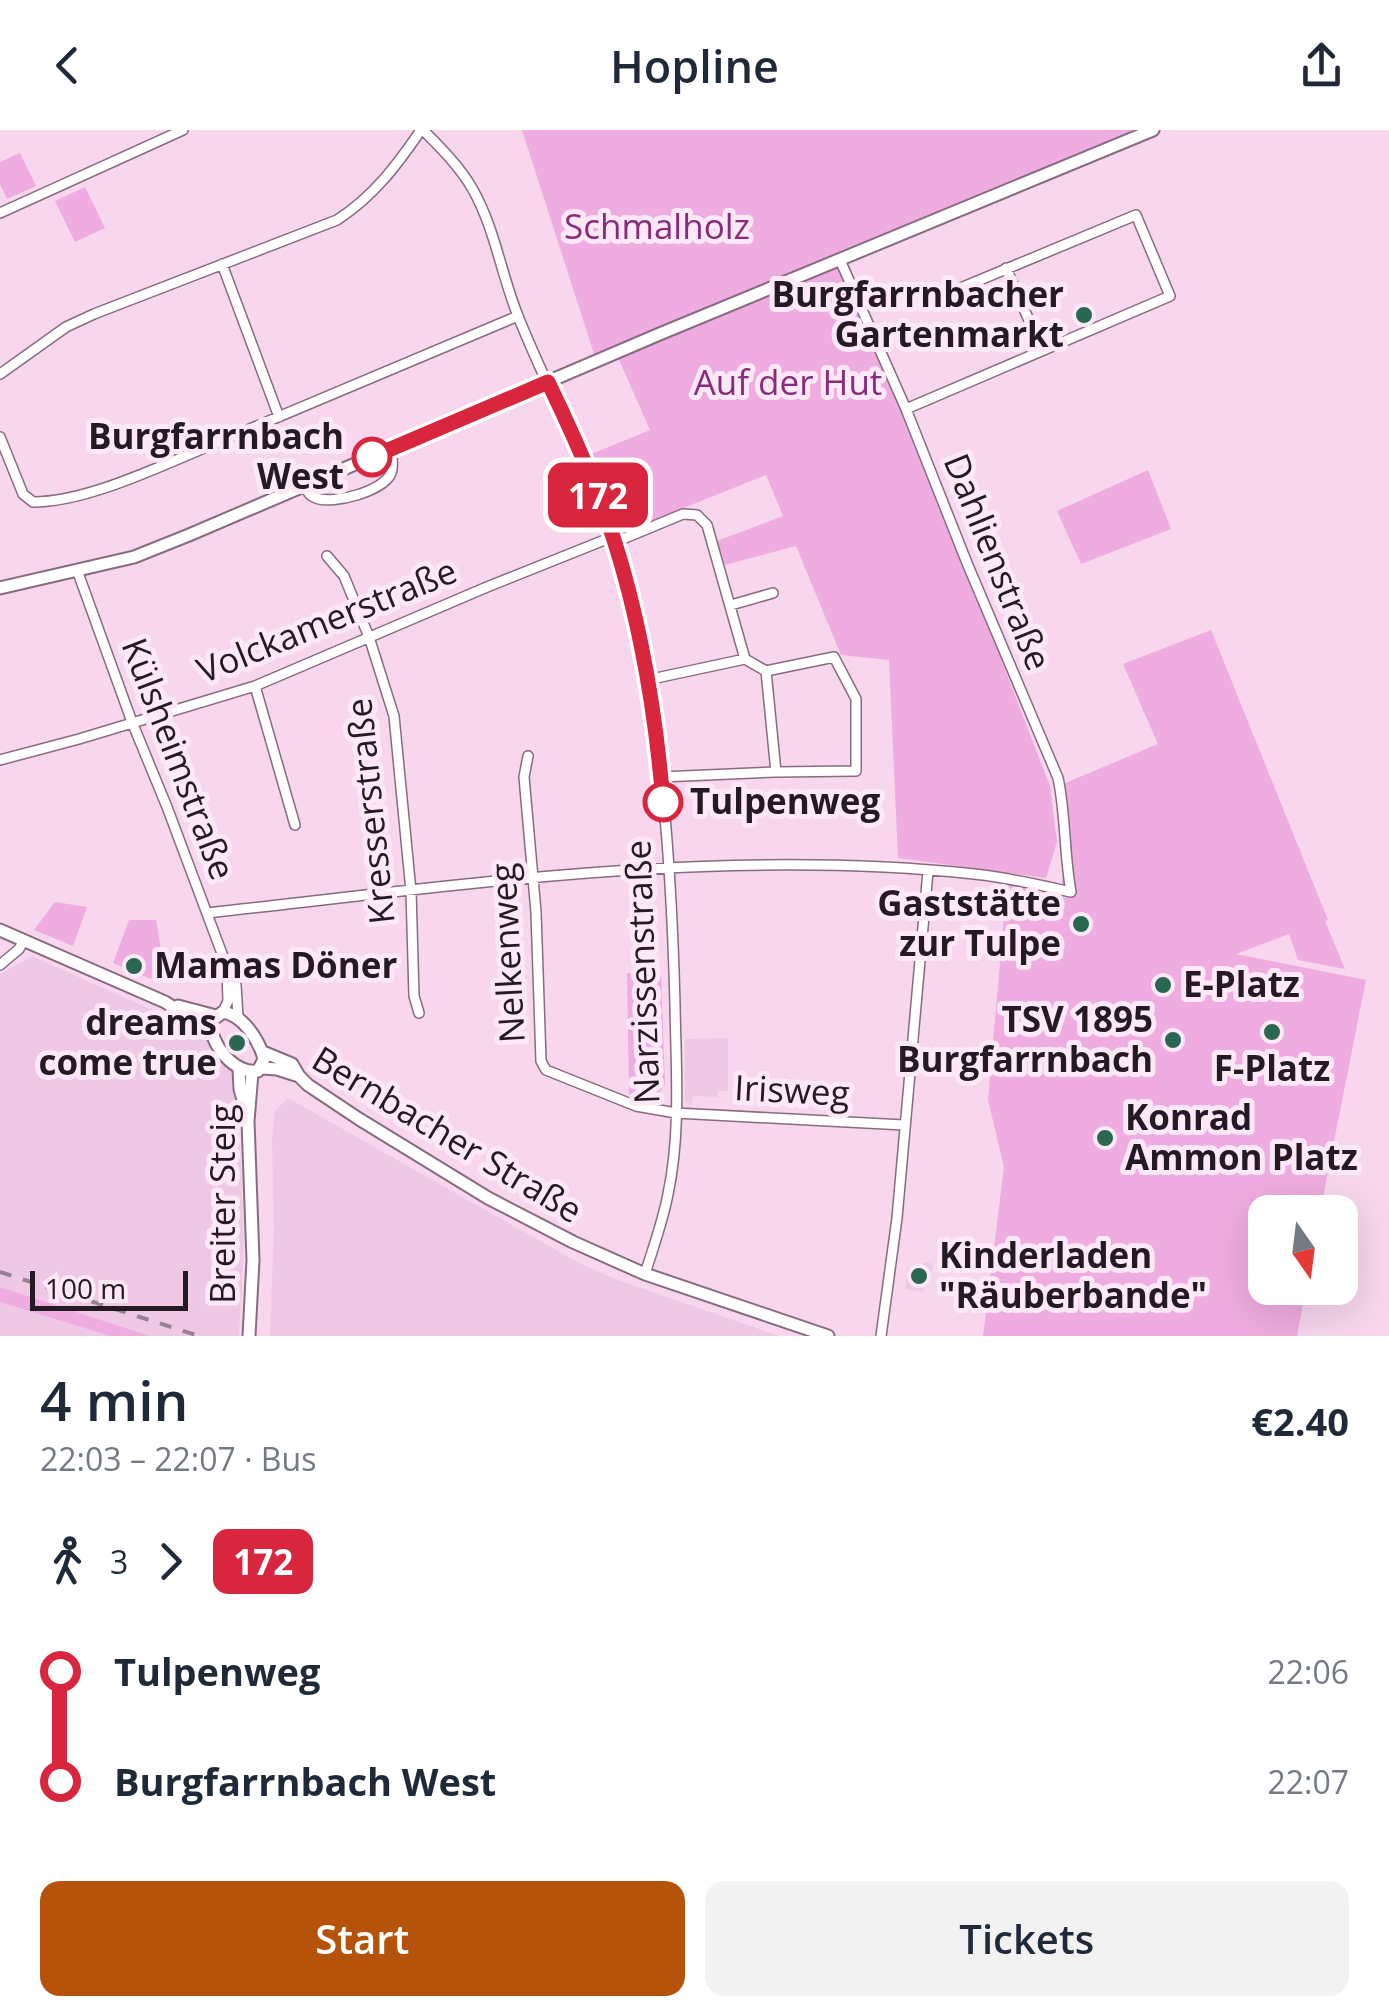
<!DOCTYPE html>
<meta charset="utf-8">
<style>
body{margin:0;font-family:"Open Sans",sans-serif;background:#f2f2f3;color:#1f2937;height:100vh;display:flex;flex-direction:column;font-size:38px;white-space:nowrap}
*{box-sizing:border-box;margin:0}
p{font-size:32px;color:#747a83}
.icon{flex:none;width:55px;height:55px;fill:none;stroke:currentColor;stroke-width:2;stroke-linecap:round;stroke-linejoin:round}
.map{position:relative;height:1206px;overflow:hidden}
.drawer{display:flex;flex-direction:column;background:#fff;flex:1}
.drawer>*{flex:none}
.badge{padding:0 20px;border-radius:15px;font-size:35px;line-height:65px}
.needle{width:65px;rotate:166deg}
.controls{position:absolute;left:1248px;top:1065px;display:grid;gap:20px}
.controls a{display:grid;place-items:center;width:110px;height:110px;border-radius:20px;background:#fff;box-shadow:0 10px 40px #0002;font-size:50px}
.scale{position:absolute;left:30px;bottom:25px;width:158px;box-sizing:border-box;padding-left:10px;border:5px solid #251a23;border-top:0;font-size:28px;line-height:35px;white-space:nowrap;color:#251a23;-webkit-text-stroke:8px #fce8f6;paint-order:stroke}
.map>.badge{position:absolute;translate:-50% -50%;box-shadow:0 0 0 5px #fff}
.legs{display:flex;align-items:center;gap:15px;height:110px;padding:0 40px;font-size:32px}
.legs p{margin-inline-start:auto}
.headline{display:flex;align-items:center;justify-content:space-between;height:170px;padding:0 40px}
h1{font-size:55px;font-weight:600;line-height:75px}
.action{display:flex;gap:20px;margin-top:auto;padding:20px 40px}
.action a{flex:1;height:115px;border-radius:20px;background:#b45309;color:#fff;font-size:40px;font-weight:600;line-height:115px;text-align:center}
.action a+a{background:#f2f2f3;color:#1f2937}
ul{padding:0 40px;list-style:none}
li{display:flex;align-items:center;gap:35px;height:110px;font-size:38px}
li i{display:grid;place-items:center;width:15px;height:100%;margin:0 12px;background:currentColor}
li i::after{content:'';width:25px;height:25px;margin:-12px;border:8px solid;border-radius:50%;background:#fff}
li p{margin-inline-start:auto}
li:first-child i{background:linear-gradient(#0000 50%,currentColor 0)}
li:last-child i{background:linear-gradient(currentColor 50%,#0000 0)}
header{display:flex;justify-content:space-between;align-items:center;height:130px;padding:0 40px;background:#fff;font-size:45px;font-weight:600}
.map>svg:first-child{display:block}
</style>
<header><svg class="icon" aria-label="back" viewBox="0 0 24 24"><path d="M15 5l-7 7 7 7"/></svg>Hopline<svg class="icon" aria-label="share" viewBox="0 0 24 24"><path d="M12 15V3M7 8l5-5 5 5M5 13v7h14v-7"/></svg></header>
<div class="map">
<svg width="1389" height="1206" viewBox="0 0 1389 1206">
<rect width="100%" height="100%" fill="#f7d6ee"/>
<path fill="#efc8e6" d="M32 826 205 904 237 945 244 1114 239 1206H150L0 1157V844Z
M728 908V961H718L717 967 693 966 692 975 690 974 685 970V909Z
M288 968 577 1132 615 1149 779 1206H270L274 1099 272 1010 275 981Z
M924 1132 933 1134 929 1152H925L923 1162 905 1159 908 1138 922 1140Z
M0 1172 110 1206H0Z"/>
<path fill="#eface0" d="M522 0H1134L1076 26 837 125 926 335 1050 656 1057 712 1046 748 898 728 889 530 841 525 796 416 725 435 717 411 783 386 766 345 621 403 589 325 650 300 616 223 596 230Z
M20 23 36 56 7 69 0 54V32Z
M85 57 105 98 75 112 55 71Z
M1148 340 1171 399 1081 434 1057 381Z
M1211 500 1328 790 1325 791 1345 839 1298 830 1289 804 1236 824 1366 850 1320 1082H1265V1158H1306L1297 1206H983L1004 1037 988 970 1007 753 1060 761 1069 715 1070 695 1063 654 1158 614 1123 534Z
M55 772 87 777 73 816 34 800Z
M129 790H156L162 825 151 849 113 833Z
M627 843 661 844 665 954 655 970 629 965Z
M151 879 178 896 175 904 166 909 151 901Z
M0 1157 150 1206H110L0 1172Z"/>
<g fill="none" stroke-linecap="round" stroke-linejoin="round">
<defs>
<path id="minor" d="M423 0C441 18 459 36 472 58 495 98 501 144 518 186 547 259 586 328 610 403 660 554 671 716 675 875 676 937 681 1003 668 1064 663 1091 653 1118 645 1144
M0 83 183 0
M222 134 279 287
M1006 138 1042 220
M0 244 66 197 94 184 337 90C374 66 397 35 421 0
M906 279 1170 166 1136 85 927 172
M0 307 23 364 33 372C88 372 162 335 214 314 315 271 416 228 518 186
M305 357C309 364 309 365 316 368 333 375 384 361 391 343 394 336 392 327 391 319
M613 413 683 384 697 385 707 395 745 529 766 541 776 642
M327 426 344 446 369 507 394 586 411 761 414 866 419 883
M77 440 132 592 167 677 227 837 236 855 238 887
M731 475 773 463
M647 550 745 529
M255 556 295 695
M528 626 524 647 536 782 541 931 546 940 636 976 676 983 904 995
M0 630 79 609 255 556 487 457 612 407
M661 647 776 642 856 641V569L834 527 766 541
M208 783C461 755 719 717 974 744 1006 747 1039 755 1071 762 1064 724 1066 686 1058 648L967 433 906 279 840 130
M0 835 19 819 24 810
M223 882 228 871 227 840
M881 1206 897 1088 928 741"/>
<path id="tertiary" d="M0 458 134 427 189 405 662 203 1153 0
M0 800 165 872 210 901
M178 876 216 886
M223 882C243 885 259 910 264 929L258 941C235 945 209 914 211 891Z
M263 922 292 934 299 946
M262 938 277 939 299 946 308 955 359 989 488 1068 573 1112 645 1144 828 1206
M239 939 240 959 245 977
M249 1206 253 1130 248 991 252 943"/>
</defs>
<use href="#minor" stroke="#886b81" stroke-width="12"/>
<use href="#tertiary" stroke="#886b81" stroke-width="15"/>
<use href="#minor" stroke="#fff" stroke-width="9"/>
<use href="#tertiary" stroke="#fff" stroke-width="11"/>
<path stroke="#968091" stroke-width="4" stroke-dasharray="12 12" stroke-linecap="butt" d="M0 1142 199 1206"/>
</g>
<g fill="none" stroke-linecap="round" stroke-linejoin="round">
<defs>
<path id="line-1" d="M372 327 548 252C566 289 583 327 598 365 635 459 655 572 663 672"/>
</defs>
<use href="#line-1" stroke="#fff" stroke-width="22"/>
<use href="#line-1" stroke="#d7263d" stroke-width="15"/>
</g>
<g fill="#2a6752" stroke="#fce8f6" stroke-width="4">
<circle cx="1084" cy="185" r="10"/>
<circle cx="1081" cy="794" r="10"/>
<circle cx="134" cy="836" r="10"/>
<circle cx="1163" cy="855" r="10"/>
<circle cx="1272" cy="902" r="10"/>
<circle cx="1173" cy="910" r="10"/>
<circle cx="237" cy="913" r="10"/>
<circle cx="1105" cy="1008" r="10"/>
<circle cx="919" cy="1146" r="10"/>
</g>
<g fill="#fff" stroke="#d7263d" stroke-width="5">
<circle cx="372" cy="327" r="18"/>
<circle cx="663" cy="672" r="18"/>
</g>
<g text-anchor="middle" stroke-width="10" stroke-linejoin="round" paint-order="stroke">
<g font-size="35" fill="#882c7a" stroke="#fce8f6">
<text x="657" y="109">Schmalholz</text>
<text x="788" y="265">Auf der Hut</text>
</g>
<g font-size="35" font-weight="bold" fill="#251a23" stroke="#fce8f6" text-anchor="end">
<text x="1064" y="177">Burgfarrnbacher<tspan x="1064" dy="40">Gartenmarkt</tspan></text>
<text x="1061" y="786">Gaststätte<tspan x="1061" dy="40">zur Tulpe</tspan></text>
<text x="154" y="848" text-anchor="start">Mamas Döner</text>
<text x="1183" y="867" text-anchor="start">E-Platz</text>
<text x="1153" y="902">TSV 1895<tspan x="1153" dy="40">Burgfarrnbach</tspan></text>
<text x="217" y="905">dreams<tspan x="217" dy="40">come true</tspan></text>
<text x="1272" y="951" text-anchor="middle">F-Platz</text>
<text x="1125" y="1000" text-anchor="start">Konrad<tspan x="1125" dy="40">Ammon Platz</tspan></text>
<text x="939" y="1138" text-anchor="start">Kinderladen<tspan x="939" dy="40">"Räuberbande"</tspan></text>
</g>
<g font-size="35" font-weight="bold" fill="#251a23" stroke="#fce8f6" text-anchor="end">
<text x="344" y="319">Burgfarrnbach<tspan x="344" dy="40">West</tspan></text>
<text x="690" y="684" text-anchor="start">Tulpenweg</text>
</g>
<g font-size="35" fill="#251a23" stroke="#fce8f6">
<text transform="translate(997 432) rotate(68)" y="12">Dahlienstraße</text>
<text transform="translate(327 491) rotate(-22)" y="12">Volckamerstraße</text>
<text transform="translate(178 629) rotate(69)" y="12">Külsheimstraße</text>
<text transform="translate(371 681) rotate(-96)" y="12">Kresserstraße</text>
<text transform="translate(508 823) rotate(-93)" y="12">Nelkenweg</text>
<text transform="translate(643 842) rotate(-92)" y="12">Narzissenstraße</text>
<text transform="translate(792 961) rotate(3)" y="12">Irisweg</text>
<text transform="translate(447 1005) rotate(31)" y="12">Bernbacher Straße</text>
<text transform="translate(223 1074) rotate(-90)" y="12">Breiter Steig</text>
</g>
</g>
</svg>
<div class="controls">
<a><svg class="needle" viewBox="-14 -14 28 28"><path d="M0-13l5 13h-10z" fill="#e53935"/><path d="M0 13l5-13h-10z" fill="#747a83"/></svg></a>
</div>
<div class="scale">100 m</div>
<b class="badge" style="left:598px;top:365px;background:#d7263d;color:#fff">172</b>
</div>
<section class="drawer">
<div class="headline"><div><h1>4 min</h1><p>22:03 – 22:07 · Bus</p></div><b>€2.40</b></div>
<div class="legs"><svg class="icon" aria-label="walk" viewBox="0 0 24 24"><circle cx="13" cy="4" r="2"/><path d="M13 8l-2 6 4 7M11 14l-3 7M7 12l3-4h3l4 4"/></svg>3<svg class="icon" aria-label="forward" viewBox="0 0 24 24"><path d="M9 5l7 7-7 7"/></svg><b class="badge" style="background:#d7263d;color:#fff">172</b></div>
<ul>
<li><i style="color:#d7263d"></i><b>Tulpenweg</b><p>22:06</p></li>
<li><i style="color:#d7263d"></i><b>Burgfarrnbach West</b><p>22:07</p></li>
</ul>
<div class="action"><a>Start</a><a>Tickets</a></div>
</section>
